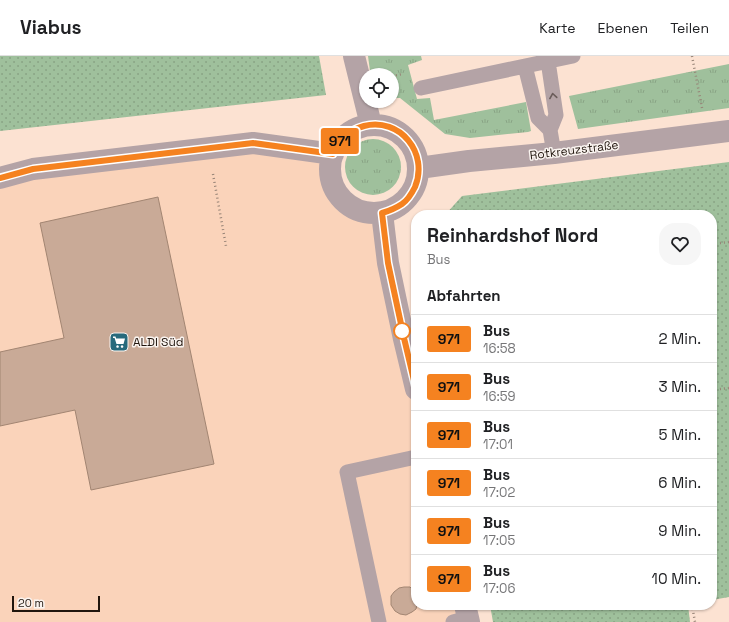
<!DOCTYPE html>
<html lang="de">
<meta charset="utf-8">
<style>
body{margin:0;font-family:"Space Grotesk",sans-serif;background:#f6f6f6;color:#202124;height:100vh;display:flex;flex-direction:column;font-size:15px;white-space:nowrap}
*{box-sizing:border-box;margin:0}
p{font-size:13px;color:#757577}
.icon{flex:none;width:22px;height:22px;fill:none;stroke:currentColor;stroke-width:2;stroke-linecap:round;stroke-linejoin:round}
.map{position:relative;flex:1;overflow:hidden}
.details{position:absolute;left:411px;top:154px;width:306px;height:400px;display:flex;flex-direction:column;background:#fff;border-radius:16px;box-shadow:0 1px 3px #0004}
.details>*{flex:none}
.badge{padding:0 8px;border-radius:3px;font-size:14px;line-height:26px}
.tools{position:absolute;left:359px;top:12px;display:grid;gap:8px}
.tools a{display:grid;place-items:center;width:40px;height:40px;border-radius:50%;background:#fff;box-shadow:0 1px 3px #0004;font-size:20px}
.scale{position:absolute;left:12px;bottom:10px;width:88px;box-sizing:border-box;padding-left:4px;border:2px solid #20150d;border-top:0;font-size:11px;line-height:14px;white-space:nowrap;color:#20150d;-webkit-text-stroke:3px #faf4f0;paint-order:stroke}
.map>.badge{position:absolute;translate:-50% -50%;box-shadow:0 0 0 2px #fff}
h2{padding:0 16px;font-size:15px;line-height:36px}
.round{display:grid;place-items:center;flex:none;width:42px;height:42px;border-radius:16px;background:#f6f6f6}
.summary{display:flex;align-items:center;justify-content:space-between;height:68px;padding:0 16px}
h1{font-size:19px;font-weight:800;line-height:30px}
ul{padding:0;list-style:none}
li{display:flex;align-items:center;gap:12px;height:48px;padding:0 16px;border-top:1px solid #e0e0e0}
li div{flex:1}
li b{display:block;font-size:15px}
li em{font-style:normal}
li .badge{min-width:44px;font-weight:700;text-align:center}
header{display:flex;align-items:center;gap:24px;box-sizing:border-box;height:56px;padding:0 20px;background:#fff;border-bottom:1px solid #e0e0e0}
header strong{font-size:19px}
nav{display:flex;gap:22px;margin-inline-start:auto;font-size:14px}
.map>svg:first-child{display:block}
</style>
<header>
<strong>Viabus</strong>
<nav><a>Karte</a><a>Ebenen</a><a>Teilen</a></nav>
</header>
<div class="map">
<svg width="729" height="566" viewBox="0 0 729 566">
<defs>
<pattern id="grass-tufts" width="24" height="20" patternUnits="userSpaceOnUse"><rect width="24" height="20" fill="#9fc09c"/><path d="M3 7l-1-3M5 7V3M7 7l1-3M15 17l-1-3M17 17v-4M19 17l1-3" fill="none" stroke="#89a485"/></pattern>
<pattern id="garden-dots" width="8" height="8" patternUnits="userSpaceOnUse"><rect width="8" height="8" fill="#9fc09c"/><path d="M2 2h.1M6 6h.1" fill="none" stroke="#89a485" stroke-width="1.8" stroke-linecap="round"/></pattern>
</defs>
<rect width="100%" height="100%" fill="#fce2d2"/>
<path fill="#fad3ba" d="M253 87 333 98 330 109V117L331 124 338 138 348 149 356 153 370 157H382L416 333V549H465L469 566H0V122Z"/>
<path fill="url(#grass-tufts)" d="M368 0H421L422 4 408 9 417 43 430 42 434 64 526 46 531 75 528 76 470 82 445 78 400 42H392V19H372L370 15Z
M729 8V52L578 73 569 40Z
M345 111a28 28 0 1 1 56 0a28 28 0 1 1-56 0Z"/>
<path fill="url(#garden-dots)" d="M0 0H319L326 39 0 75Z
M729 106V541L712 544V159H445L462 140Z
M490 549H688L690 566H493Z"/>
<path fill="#c9aa97" stroke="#a28572" d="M158 141 214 408 91 434 75 354 0 370V296L64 282 40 167Z
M404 531H410L416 537V549H417L416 553 412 556 406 559 400 558 395 555 391 549V540L394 536 399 532Z"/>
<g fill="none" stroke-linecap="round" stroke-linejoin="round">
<path stroke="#978477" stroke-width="2.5" stroke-dasharray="1 3" stroke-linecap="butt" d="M692 0 702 52
M392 20 403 18
M213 118 226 190
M712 188 729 186
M712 334 729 332
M692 549 695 566"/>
<path stroke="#b4a3a6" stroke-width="15" d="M548 5 556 59 550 74
M525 10 538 62 550 74 554 97
M421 32 573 0
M379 566 347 416 416 401
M453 566 468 562"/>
<path stroke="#b4a3a6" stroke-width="22" d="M354 0 371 69
M330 113a44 44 0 1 1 88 0a44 44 0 1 1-88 0Z
M419 112 469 105 554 97 729 75
M0 122 33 113 253 87 333 98
M382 157 388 207 404 283 416 333
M465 549 469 566"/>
</g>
<defs><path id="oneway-chevron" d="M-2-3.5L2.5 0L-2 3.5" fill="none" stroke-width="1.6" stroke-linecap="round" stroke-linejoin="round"/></defs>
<use stroke="#6a5c5a" href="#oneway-chevron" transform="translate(553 40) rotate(-99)"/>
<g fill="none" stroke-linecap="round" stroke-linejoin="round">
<defs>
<path id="line" d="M0 122 33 113 253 87 333 98C340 83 347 75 364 70 400 61 429 97 415 131 412 137 408 144 402 148 396 152 389 155 382 157L388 207 404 282 416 333"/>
</defs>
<use href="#line" stroke="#fff" stroke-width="9"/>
<use href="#line" stroke="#f58220" stroke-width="6"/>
</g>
<defs>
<symbol id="supermarket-square" viewBox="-11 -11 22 22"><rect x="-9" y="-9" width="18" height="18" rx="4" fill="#276a7c" stroke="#faf4f0"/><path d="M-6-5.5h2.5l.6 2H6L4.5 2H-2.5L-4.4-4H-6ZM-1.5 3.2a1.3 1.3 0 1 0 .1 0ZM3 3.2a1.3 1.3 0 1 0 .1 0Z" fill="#fff"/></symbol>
</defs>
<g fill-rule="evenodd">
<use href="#supermarket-square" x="108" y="275" width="22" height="22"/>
</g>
<circle fill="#fff" stroke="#f58220" stroke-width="2" cx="402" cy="275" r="8"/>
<g text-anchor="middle" stroke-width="3" stroke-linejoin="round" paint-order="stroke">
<g font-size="12" fill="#20150d" stroke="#faf4f0">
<text transform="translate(574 94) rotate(-7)" y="4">Rotkreuzstraße</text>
</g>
<g font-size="12" fill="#20150d" stroke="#faf4f0" text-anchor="start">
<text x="133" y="290">ALDI Süd</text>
</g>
</g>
</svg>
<div class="tools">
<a><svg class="icon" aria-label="locate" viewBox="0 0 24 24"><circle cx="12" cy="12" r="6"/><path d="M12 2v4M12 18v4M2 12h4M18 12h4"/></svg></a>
</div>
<div class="scale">20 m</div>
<b class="badge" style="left:340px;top:85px;background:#f58220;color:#111">971</b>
<section class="details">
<div class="summary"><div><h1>Reinhardshof Nord</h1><p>Bus</p></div><a class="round"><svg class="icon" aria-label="heart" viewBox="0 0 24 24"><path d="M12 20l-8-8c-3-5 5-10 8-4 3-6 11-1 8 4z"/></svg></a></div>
<h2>Abfahrten</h2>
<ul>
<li><span class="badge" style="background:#f58220;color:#111">971</span><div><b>Bus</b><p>16:58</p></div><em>2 Min.</em></li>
<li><span class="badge" style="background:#f58220;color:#111">971</span><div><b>Bus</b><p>16:59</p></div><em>3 Min.</em></li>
<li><span class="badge" style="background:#f58220;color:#111">971</span><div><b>Bus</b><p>17:01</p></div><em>5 Min.</em></li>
<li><span class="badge" style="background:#f58220;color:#111">971</span><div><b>Bus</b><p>17:02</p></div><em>6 Min.</em></li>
<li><span class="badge" style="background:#f58220;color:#111">971</span><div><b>Bus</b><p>17:05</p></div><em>9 Min.</em></li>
<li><span class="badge" style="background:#f58220;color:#111">971</span><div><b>Bus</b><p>17:06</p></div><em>10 Min.</em></li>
</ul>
</section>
</div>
